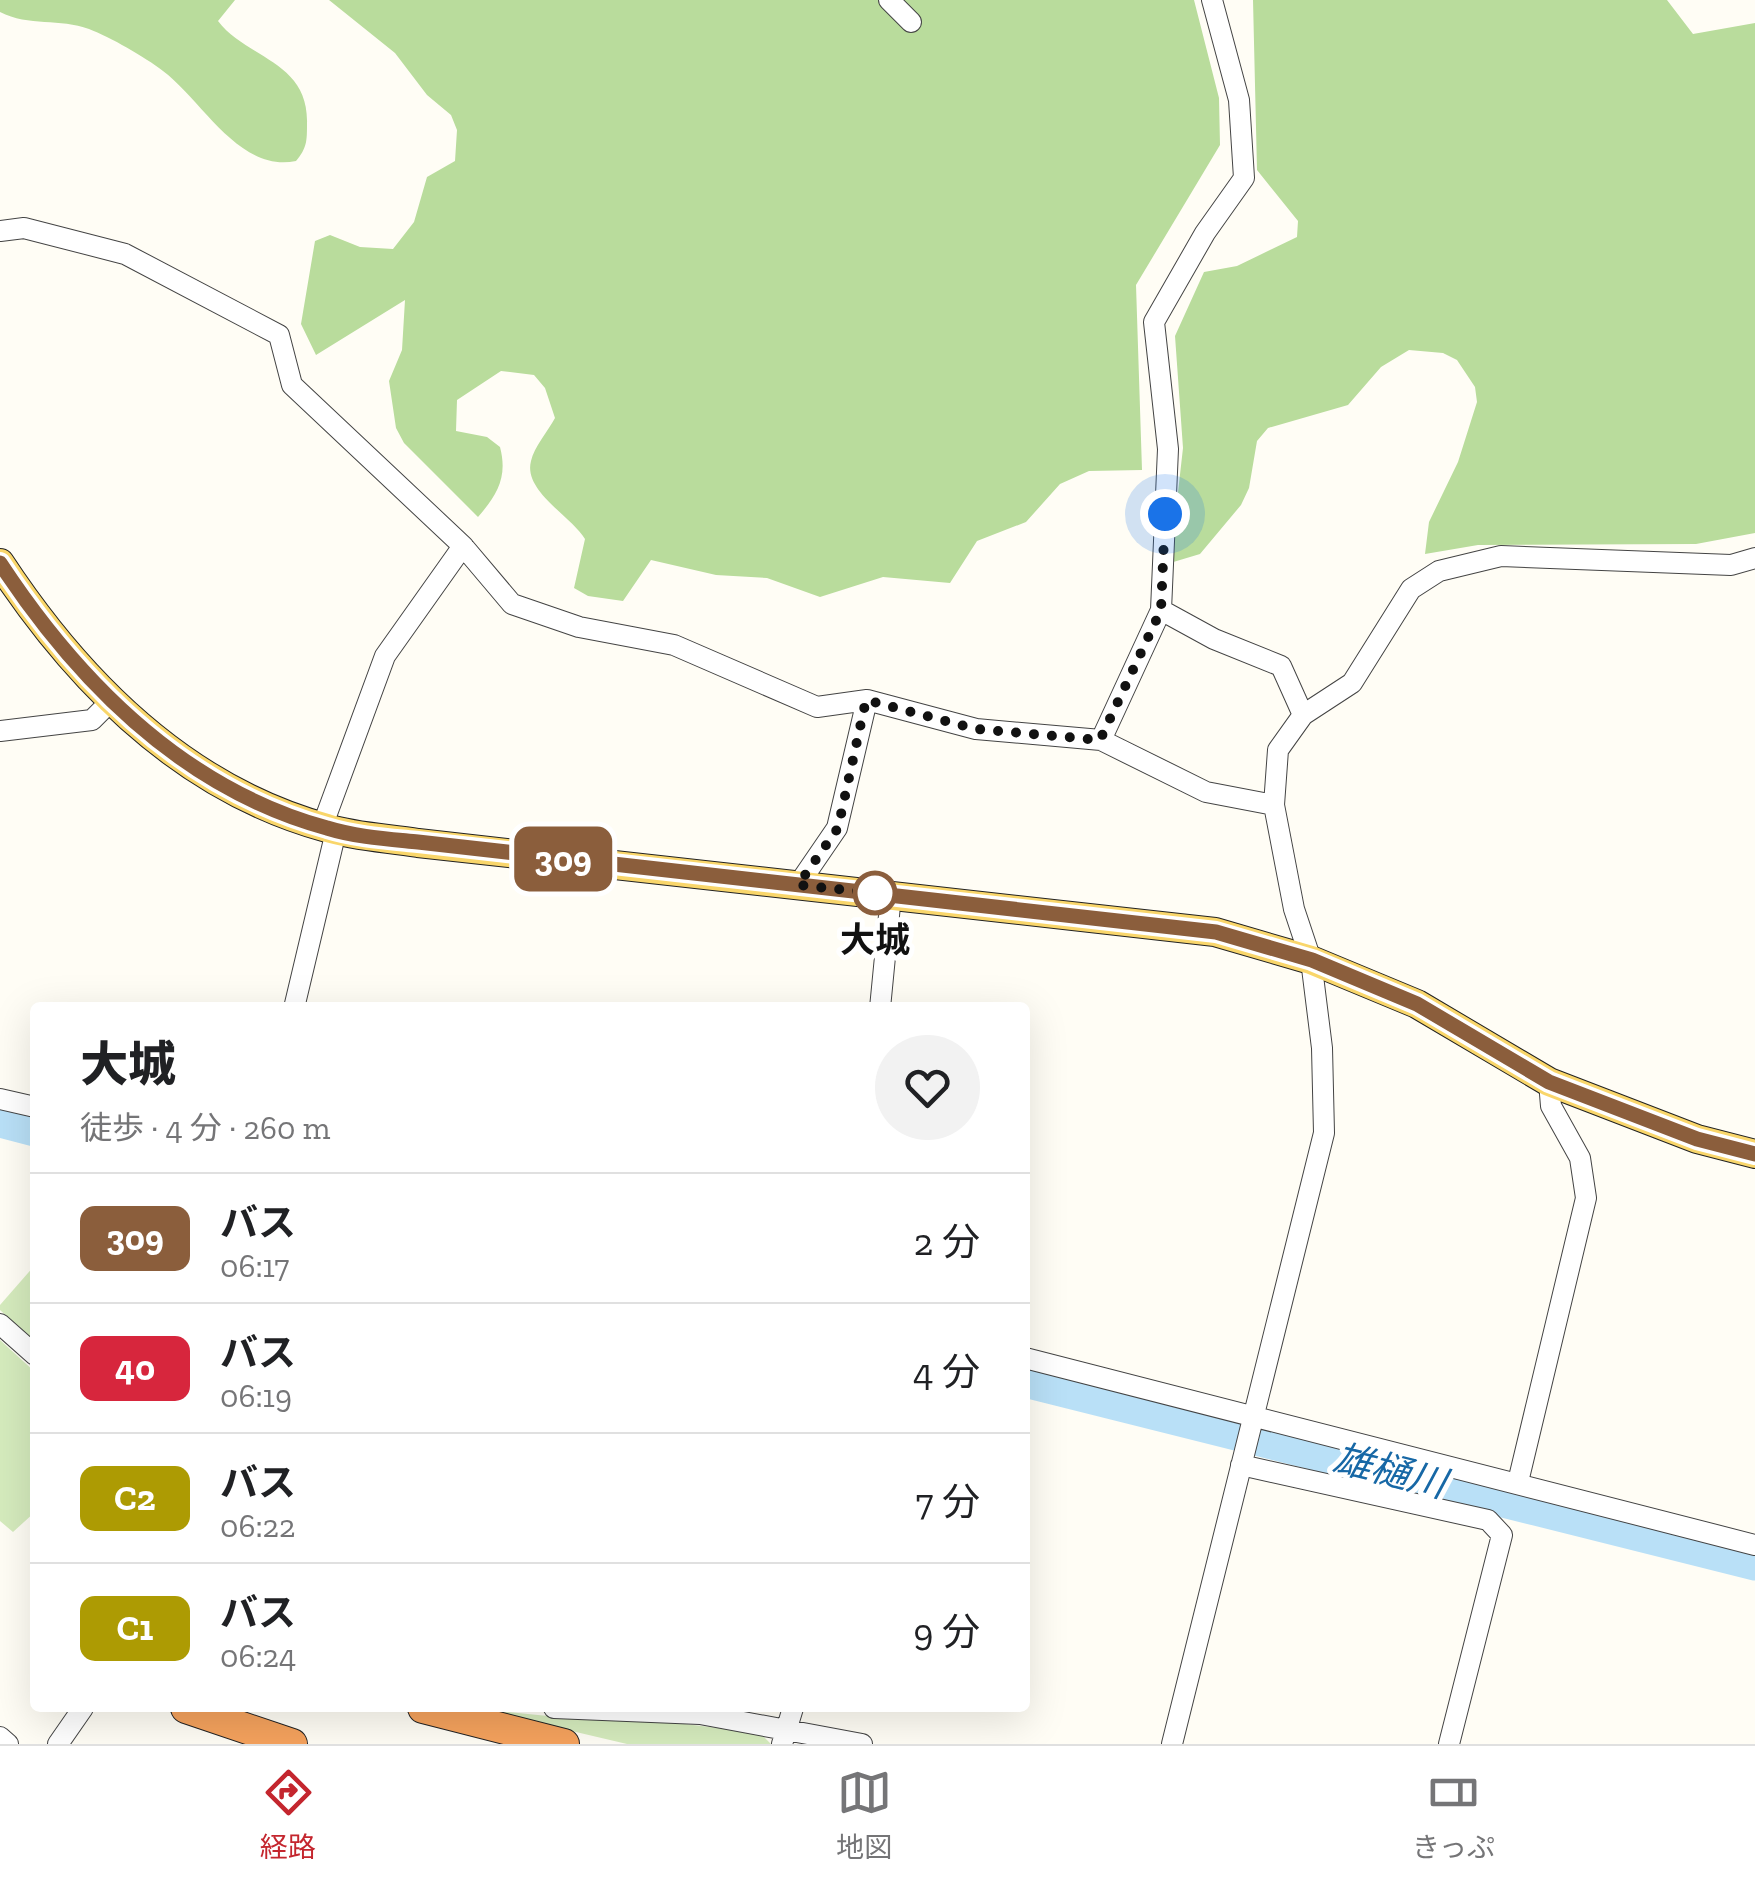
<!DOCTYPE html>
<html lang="ja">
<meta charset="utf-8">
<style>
body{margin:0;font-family:"Zilla Slab","Noto Sans JP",serif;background:#f2f2f2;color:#202124;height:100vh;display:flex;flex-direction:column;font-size:38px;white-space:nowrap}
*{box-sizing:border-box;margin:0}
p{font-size:32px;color:#757577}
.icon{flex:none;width:55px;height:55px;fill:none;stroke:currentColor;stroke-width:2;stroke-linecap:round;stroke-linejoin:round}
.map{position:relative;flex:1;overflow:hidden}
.side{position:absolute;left:30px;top:1002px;width:1000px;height:710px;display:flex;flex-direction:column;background:#fff;border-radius:10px;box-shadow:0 10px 40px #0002}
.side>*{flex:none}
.badge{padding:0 20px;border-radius:15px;font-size:35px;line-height:65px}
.you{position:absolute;width:50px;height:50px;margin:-25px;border:8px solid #fff;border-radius:50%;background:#1a73e8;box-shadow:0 0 0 15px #1a73e833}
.map>.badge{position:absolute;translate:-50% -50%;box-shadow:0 0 0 5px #fff}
.round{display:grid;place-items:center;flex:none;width:105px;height:105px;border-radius:52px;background:#f2f2f2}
.overview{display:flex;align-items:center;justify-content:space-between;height:170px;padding:0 50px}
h1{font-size:48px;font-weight:800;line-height:75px}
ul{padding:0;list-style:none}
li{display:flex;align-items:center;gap:30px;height:130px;padding:0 50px;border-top:2px solid #e0e0e0}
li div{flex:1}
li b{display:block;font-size:38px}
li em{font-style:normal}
li .badge{min-width:110px;font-weight:700;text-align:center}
.tab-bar{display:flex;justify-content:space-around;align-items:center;height:140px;border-top:2px solid #e0e0e0;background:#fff;font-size:28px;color:#757577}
.tab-bar a{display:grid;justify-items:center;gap:5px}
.tab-bar .on{color:#c4262e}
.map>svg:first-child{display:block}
</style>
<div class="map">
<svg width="1755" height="1744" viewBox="0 0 1755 1744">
<rect width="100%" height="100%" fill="#fffdf5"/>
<path fill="#d5ebbd" d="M35 1265V1342L0 1310V1305Z
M0 1340 35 1372V1512L13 1532 0 1521Z
M478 1709 568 1718 668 1722 760 1733 771 1744H627Z"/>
<path fill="#b9dc9c" d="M0 0H235L218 21C247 59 309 61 307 124 307 141 307 148 296 161 239 173 202 100 163 71 145 57 110 37 89 29 60 18 29 27 0 12Z
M329 0H1194L1219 98 1220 145 1136 285 1142 470 1089 471 1060 484 1026 522 977 541 950 583 883 577 820 597 767 578 716 575 651 560 623 601 588 596 574 588 585 539C571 516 523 491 531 461 534 447 548 431 555 418L545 388 534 375 501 371 457 400 456 431 487 437 500 447C508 477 497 495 478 517L404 443 396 428 389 381 402 350 405 300 316 355 301 324 315 241 330 235 360 247 393 249 414 222 427 177 455 161 457 130 451 115 427 95 395 53Z
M1253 0H1667L1693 34 1755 23V533L1696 544 1478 545 1425 554 1429 522 1458 462 1477 402 1475 387 1457 360 1443 353 1409 350 1381 367 1348 405 1268 428 1257 441 1249 488 1241 505 1200 554 1170 563 1183 448 1175 336 1204 272 1237 266 1297 237 1298 221 1257 170Z"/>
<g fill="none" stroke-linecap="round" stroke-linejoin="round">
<path stroke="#b9e0f7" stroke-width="35" d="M0 1120 35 1129
M1025 1380 1755 1563"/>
<defs>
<path id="minor" d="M889 0 911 22
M0 231 24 228 125 254 279 335 292 385 463 546 512 604 579 627 674 645 817 707 867 700 976 729 1101 740 1206 792 1274 805
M1161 610 1214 639 1281 666 1303 715
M0 731 92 720 110 702
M1101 740 1161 610 1168 449 1154 322 1205 233 1244 178 1239 100 1212 0
M322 827 385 656 463 546
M798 885 837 828 867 700
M294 1008 336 831
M880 1008 891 895
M0 1099 35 1107
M0 1324 35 1355
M1025 1358 1755 1545
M1241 1465 1488 1520 1502 1535 1449 1744
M1518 1482 1586 1198 1580 1158 1551 1106 1549 1082
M554 1708 700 1714 862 1744
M0 1737 8 1744
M58 1744 83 1708
M782 1744 793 1708
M1172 1744 1324 1133 1322 1048 1311 960 1294 909 1274 805 1278 750 1303 715 1352 683 1411 589 1439 571 1501 556 1731 565 1755 558"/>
<path id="major" d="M0 563C79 683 184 789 327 828 356 837 388 838 418 843L1215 932 1311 960 1417 1004 1549 1082 1697 1139 1755 1154"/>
<path id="highway" d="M186 1708 292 1744
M423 1708 564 1744"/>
</defs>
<use href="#minor" stroke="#444" stroke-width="22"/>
<use href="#major" stroke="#222" stroke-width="30"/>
<use href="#highway" stroke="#222" stroke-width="32"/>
<use href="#minor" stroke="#fff" stroke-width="20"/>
<use href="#major" stroke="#f9d66b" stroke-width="28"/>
<use href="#highway" stroke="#f5a25d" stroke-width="30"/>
</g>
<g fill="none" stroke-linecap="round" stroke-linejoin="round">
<defs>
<path id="line" d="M0 563C79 683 184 789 327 828 356 837 388 839 418 842L1216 932 1312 960 1417 1004 1549 1082 1697 1139 1755 1154"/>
</defs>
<use href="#line" stroke="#fff" stroke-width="22"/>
<use href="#line" stroke="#8b5e3c" stroke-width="15"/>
<path stroke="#111" stroke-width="10" stroke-dasharray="0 18" d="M875 893 798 885 838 828 866 700 976 729 1100 740 1161 610 1165 514"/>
</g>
<circle fill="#fff" stroke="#8b5e3c" stroke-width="5" cx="875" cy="893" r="20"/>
<g text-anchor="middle" stroke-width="10" stroke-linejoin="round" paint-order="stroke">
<g font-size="35" font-weight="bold" fill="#111" stroke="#fff">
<text x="875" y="952">大城</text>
</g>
<g font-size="38" font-style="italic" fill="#1768a6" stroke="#fff">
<text transform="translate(1390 1471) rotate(14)" y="13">雄樋川</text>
</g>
</g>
</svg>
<div class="you" style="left:1165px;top:514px"></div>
<b class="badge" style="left:563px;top:859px;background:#8b5e3c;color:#fff">309</b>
<section class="side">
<div class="overview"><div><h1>大城</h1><p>徒歩 · 4 分 · 260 m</p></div><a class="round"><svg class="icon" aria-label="heart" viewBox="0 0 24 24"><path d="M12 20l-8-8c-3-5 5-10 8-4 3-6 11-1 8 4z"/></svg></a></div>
<ul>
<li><span class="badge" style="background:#8b5e3c;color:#fff">309</span><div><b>バス</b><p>06:17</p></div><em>2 分</em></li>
<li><span class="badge" style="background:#d7263d;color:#fff">40</span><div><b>バス</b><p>06:19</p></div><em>4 分</em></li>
<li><span class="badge" style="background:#ad9b03;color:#fff">C2</span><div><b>バス</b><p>06:22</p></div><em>7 分</em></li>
<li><span class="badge" style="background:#ad9b03;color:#fff">C1</span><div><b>バス</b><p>06:24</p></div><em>9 分</em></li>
</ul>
</section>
</div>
<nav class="tab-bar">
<a class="on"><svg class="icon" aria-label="directions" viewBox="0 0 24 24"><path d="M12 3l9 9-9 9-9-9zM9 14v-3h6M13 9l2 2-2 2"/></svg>経路</a>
<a><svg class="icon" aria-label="map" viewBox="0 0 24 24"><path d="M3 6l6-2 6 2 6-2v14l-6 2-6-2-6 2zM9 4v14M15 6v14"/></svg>地図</a>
<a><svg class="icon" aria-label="tickets" viewBox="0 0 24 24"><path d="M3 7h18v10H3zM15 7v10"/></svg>きっぷ</a>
</nav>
